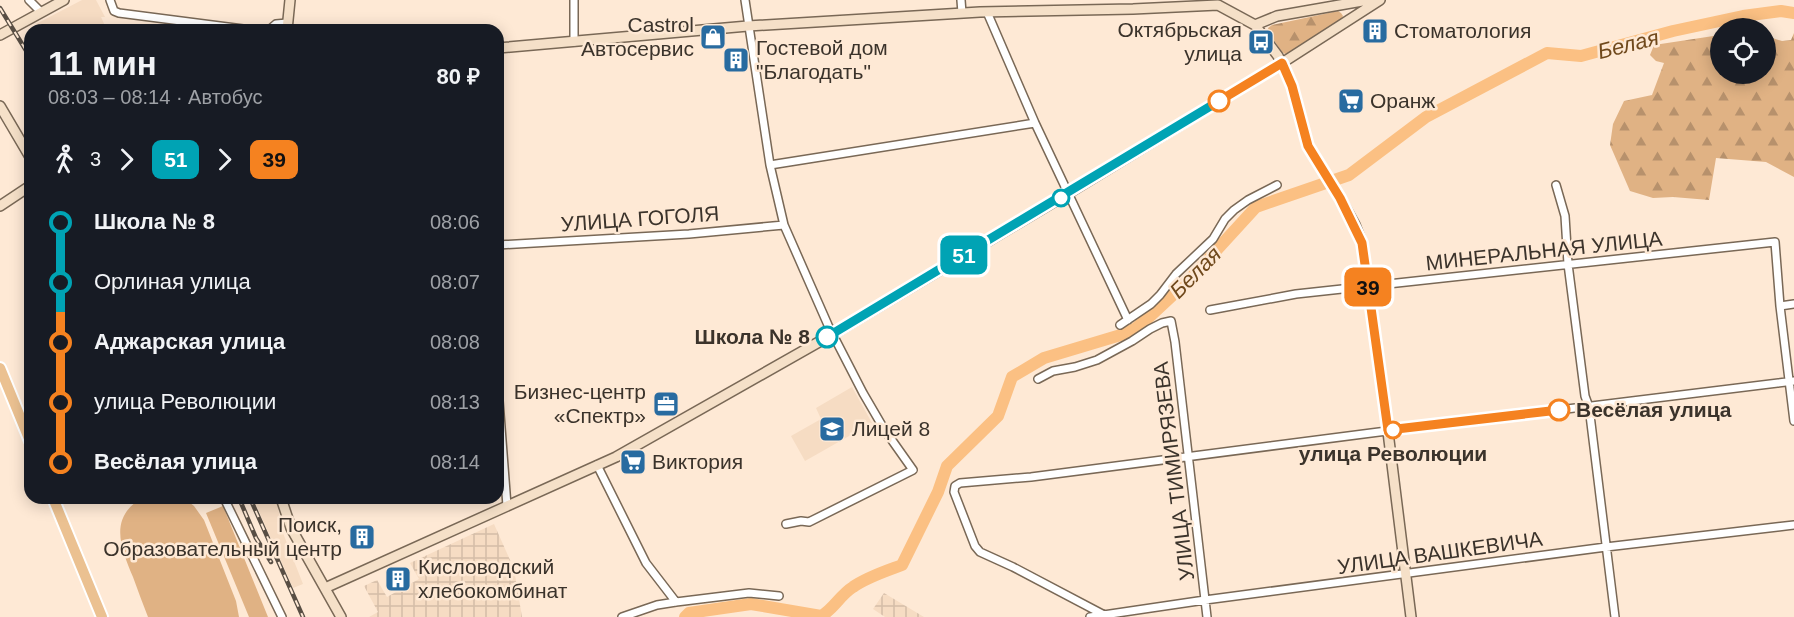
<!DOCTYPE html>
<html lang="ru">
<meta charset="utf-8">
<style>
body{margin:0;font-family:Arial,sans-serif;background:#20242c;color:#f1f3f6;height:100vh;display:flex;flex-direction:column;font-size:22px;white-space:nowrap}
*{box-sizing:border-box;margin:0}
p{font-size:20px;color:#9ea1a6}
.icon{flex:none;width:33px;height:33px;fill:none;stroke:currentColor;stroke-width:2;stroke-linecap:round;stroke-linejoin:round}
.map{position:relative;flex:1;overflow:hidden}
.panel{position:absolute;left:24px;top:24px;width:480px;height:480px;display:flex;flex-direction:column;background:#171b24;border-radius:18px;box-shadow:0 3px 15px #0003}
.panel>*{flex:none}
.badge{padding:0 12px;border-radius:9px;font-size:21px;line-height:39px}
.buttons{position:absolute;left:1710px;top:18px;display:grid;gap:12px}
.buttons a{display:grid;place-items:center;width:66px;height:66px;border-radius:50%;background:#171b24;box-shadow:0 3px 15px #0003;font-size:30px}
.map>.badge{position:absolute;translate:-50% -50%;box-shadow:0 0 0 3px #fff}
.legs{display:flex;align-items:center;gap:9px;height:66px;padding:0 24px;font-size:20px}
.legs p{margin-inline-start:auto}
.summary{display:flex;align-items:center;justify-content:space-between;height:102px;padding:0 24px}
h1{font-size:33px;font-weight:600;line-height:45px}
ul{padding:0 24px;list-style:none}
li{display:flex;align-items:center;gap:21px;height:60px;font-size:22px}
li i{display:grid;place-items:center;width:9px;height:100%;margin:0 8px;background:currentColor}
li i::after{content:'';width:15px;height:15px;margin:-8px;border:4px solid;border-radius:50%;background:#171b24}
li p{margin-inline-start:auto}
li:first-child i{background:linear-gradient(#0000 50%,currentColor 0)}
li:last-child i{background:linear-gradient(currentColor 50%,#0000 0)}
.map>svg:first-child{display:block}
</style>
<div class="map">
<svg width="1794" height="617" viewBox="0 0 1794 617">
<defs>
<pattern id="industrial-grid" width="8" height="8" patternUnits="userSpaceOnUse" patternTransform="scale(1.5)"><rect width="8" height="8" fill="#f6dcc3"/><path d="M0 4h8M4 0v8" fill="none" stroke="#d4bda8"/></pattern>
<pattern id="forest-firs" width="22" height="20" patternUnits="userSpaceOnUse" patternTransform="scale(1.5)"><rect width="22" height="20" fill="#e0b284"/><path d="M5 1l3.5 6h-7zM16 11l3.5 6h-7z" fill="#b7916c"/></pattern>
</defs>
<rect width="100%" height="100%" fill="#fee9d5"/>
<path fill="#f6dcc3" d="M82 0H96L105 17H101L107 30H39L36 24Z
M852 387 872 423 805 461 791 436 821 419 816 408Z
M253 498H276L283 533 303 584 293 588Z"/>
<path fill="url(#industrial-grid)" d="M494 524 514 569 522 617H369L378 612 364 586 377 580 387 597 419 579 410 563Z
M884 593 924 617H885L873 609Z"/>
<path fill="#e0b284" d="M142 498H184L194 506 204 520 236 601 239 617H148C143 604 138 591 133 577 121 548 108 518 142 498Z
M223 506 268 617H249L206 513Z"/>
<path fill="url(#forest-firs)" d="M1338 11 1341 13 1343 16 1341 20 1289 53 1285 54 1282 52 1269 33 1268 28 1272 25Z
M1794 33V177L1766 162 1716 158 1709 200 1673 197 1653 198 1630 191 1610 145 1613 124 1624 101 1652 95 1664 63 1656 61 1650 55 1654 45 1720 35V74H1766V36L1782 41 1791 40Z"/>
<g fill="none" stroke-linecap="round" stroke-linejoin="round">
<path stroke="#fbc083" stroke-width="12" d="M685 617 689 613 751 604 821 616C833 610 840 595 853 587 867 577 886 571 902 565L938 492 947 466 998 416 1012 377 1044 358 1124 334 1136 328 1147 319 1191 278 1256 207 1349 175 1426 117 1547 53 1581 56 1673 31 1743 16 1781 11 1794 13"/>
<defs>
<path id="street" d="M29 0 41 12
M110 0 114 11 119 13 251 30
M745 0 770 165 784 225 828 325 863 393 884 429 913 470 809 522 801 521 786 524
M961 0 962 13
M987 12 1035 123 1128 320
M269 30 276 24 287 23
M574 42V0
M770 165 1035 123
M1556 185 1565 216 1568 264 1585 396 1589 407 1615 617
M498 245 689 234 784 225
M1780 306 1794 304
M1210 310 1296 294 1775 242 1780 306 1794 421
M1120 325 1151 304 1160 295 1176 274 1213 239 1225 219 1234 210 1248 200 1277 185
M1038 379 1053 371 1075 367 1097 360 1132 341 1150 329 1162 323 1171 321 1175 342 1207 617
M498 388 507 506
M597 465 646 563 676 602
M224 498 282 617
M622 617 657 605 676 602 749 593 779 596
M1090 617 1205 600 1606 547 1794 525
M1108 617 1013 567 980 552 975 546 954 492 955 486 960 483 1031 477 1379 432 1794 381"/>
<path id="secondary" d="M1255 25 1277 16 1368 0
M287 30 290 0
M0 35 64 0
M498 48 748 26 980 12 1133 9 1218 5 1255 25 1278 56 1292 86 1308 146 1340 198 1355 225 1362 243 1386 416 1411 617
M0 106 30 157
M0 206 30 186
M281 498 291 528 341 617
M325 588 616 457 833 334 1067 194 1282 63 1380 0"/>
<path id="primary" d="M0 368 30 441
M53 498 102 617"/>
</defs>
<use href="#street" stroke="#796856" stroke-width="10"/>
<use href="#secondary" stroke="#796856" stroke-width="12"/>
<use href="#primary" stroke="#fff" stroke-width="14"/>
<use href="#street" stroke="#fff" stroke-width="7"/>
<use href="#secondary" stroke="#f5e0c8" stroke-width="9"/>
<use href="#primary" stroke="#ebc191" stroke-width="10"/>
<defs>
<path id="rail" d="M0 8 30 57
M239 498 256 538 271 562
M250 498 303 617"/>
</defs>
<use href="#rail" stroke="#584e44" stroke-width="4.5"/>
<use href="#rail" stroke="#fee9d5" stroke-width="2" stroke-dasharray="7" stroke-linecap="butt"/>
</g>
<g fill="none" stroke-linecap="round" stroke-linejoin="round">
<defs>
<path id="line-1" d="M827 337 1219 101"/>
<path id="line-2" d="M1219 101 1282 63 1292 86 1308 146 1340 198 1362 243 1388 430 1559 410"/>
</defs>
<use href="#line-1" stroke="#fff" stroke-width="14"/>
<use href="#line-2" stroke="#fff" stroke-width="14"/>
<use href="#line-1" stroke="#00a3b4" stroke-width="9"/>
<use href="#line-2" stroke="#f58220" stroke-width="9"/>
</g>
<defs>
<symbol id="building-square" viewBox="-11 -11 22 22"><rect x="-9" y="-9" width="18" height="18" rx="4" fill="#286ba0" stroke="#fee9d5"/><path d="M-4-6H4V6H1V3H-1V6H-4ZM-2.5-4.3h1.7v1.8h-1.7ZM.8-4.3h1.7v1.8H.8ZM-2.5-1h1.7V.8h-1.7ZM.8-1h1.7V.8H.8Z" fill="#fff"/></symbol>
<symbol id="shop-square" viewBox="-11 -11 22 22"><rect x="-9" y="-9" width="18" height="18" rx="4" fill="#286ba0" stroke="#fee9d5"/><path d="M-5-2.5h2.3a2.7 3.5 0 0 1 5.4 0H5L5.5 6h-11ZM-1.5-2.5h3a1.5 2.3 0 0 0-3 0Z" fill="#fff"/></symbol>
<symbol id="bus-square" viewBox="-11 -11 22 22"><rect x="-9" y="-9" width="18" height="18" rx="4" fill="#286ba0" stroke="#fee9d5"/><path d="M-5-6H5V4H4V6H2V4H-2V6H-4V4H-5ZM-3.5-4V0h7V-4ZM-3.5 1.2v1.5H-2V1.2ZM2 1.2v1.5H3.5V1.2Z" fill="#fff"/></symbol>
<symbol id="supermarket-square" viewBox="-11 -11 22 22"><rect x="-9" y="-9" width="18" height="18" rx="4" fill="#286ba0" stroke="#fee9d5"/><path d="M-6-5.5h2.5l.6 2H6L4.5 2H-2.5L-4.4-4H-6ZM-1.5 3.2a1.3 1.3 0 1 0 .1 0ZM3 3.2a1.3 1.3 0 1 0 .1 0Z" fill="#fff"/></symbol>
<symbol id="office-square" viewBox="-11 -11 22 22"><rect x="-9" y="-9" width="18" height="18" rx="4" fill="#286ba0" stroke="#fee9d5"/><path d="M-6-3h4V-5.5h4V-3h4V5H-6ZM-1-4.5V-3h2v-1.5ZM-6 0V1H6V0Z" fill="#fff"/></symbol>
<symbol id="school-square" viewBox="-11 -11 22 22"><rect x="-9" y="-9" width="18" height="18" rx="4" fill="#286ba0" stroke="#fee9d5"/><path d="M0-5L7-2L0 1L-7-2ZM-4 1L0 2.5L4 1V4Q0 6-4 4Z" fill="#fff"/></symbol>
</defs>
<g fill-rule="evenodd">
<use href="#building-square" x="1360" y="16" width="30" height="30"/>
<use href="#shop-square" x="698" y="22" width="30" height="30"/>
<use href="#bus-square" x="1246" y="27" width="30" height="30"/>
<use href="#building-square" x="721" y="45" width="30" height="30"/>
<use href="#supermarket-square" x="1336" y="86" width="30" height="30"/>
<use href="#office-square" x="651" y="389" width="30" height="30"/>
<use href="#school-square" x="817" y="414" width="30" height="30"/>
<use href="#supermarket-square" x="618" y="447" width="30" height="30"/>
<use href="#building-square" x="347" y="522" width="30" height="30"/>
<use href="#building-square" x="383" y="564" width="30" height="30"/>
</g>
<g fill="#fff" stroke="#f58220" stroke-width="3">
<circle cx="1219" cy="101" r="10"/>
<circle cx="1559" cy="410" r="10"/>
<circle cx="1393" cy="430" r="8"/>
</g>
<g fill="#fff" stroke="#00a3b4" stroke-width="3">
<circle cx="1061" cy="198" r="8"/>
<circle cx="827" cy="337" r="10"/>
</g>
<g text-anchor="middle" stroke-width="5" stroke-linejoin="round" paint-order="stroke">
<g font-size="21" fill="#3b332b" stroke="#fee9d5" text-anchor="start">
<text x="694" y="32" text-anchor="end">Castrol<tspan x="694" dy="24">Автосервис</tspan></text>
<text x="1242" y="37" text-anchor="end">Октябрьская<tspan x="1242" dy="24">улица</tspan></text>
<text x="1394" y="38">Стоматология</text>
<text x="756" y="55">Гостевой дом<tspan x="756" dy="24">"Благодать"</tspan></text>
<text x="1370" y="108">Оранж</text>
<text x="646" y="399" text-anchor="end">Бизнес-центр<tspan x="646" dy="24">«Спектр»</tspan></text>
<text x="852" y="436">Лицей 8</text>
<text x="652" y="469">Виктория</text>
<text x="342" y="532" text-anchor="end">Поиск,<tspan x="342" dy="24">Образовательный центр</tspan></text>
<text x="418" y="574">Кисловодский<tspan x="418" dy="24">хлебокомбинат</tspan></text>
</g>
<g font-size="21" fill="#3b332b" stroke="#fee9d5">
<text transform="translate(640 219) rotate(-4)" y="7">УЛИЦА ГОГОЛЯ</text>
<text transform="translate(1544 251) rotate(-6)" y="7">МИНЕРАЛЬНАЯ УЛИЦА</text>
<text transform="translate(1174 471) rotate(-97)" y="7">УЛИЦА ТИМИРЯЗЕВА</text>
<text transform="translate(1440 553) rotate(-8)" y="7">УЛИЦА ВАШКЕВИЧА</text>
</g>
<g font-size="21" font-weight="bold" fill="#3b332b" stroke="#fee9d5" text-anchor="end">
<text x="810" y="344">Школа № 8</text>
<text x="1576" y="417" text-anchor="start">Весёлая улица</text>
<text x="1393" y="461" text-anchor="middle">улица Революции</text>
</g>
<g font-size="22" font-style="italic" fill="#70491c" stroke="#fee9d5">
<text transform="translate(1628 44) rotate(-14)" y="8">Белая</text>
<text transform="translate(1195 272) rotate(-45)" y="8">Белая</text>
</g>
</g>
</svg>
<div class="buttons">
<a><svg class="icon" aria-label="locate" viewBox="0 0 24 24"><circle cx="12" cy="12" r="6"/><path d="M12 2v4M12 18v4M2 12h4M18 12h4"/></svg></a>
</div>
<b class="badge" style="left:964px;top:255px;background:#00a3b4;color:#fff">51</b>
<b class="badge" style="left:1368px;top:287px;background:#f58220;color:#111">39</b>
<section class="panel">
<div class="summary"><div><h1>11 мин</h1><p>08:03 – 08:14 · Автобус</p></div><b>80 ₽</b></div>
<div class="legs"><svg class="icon" aria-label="walk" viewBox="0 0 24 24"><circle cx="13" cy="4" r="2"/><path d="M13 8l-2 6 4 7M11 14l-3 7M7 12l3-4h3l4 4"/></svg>3<svg class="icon" aria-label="forward" viewBox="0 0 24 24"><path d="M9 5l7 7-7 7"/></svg><b class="badge" style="background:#00a3b4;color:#fff">51</b><svg class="icon" aria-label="forward" viewBox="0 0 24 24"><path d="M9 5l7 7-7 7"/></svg><b class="badge" style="background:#f58220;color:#111">39</b></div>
<ul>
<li><i style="color:#00a3b4"></i><b>Школа № 8</b><p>08:06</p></li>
<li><i style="color:#00a3b4"></i><span>Орлиная улица</span><p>08:07</p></li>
<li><i style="color:#f58220"></i><b>Аджарская улица</b><p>08:08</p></li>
<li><i style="color:#f58220"></i><span>улица Революции</span><p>08:13</p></li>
<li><i style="color:#f58220"></i><b>Весёлая улица</b><p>08:14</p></li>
</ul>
</section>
</div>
